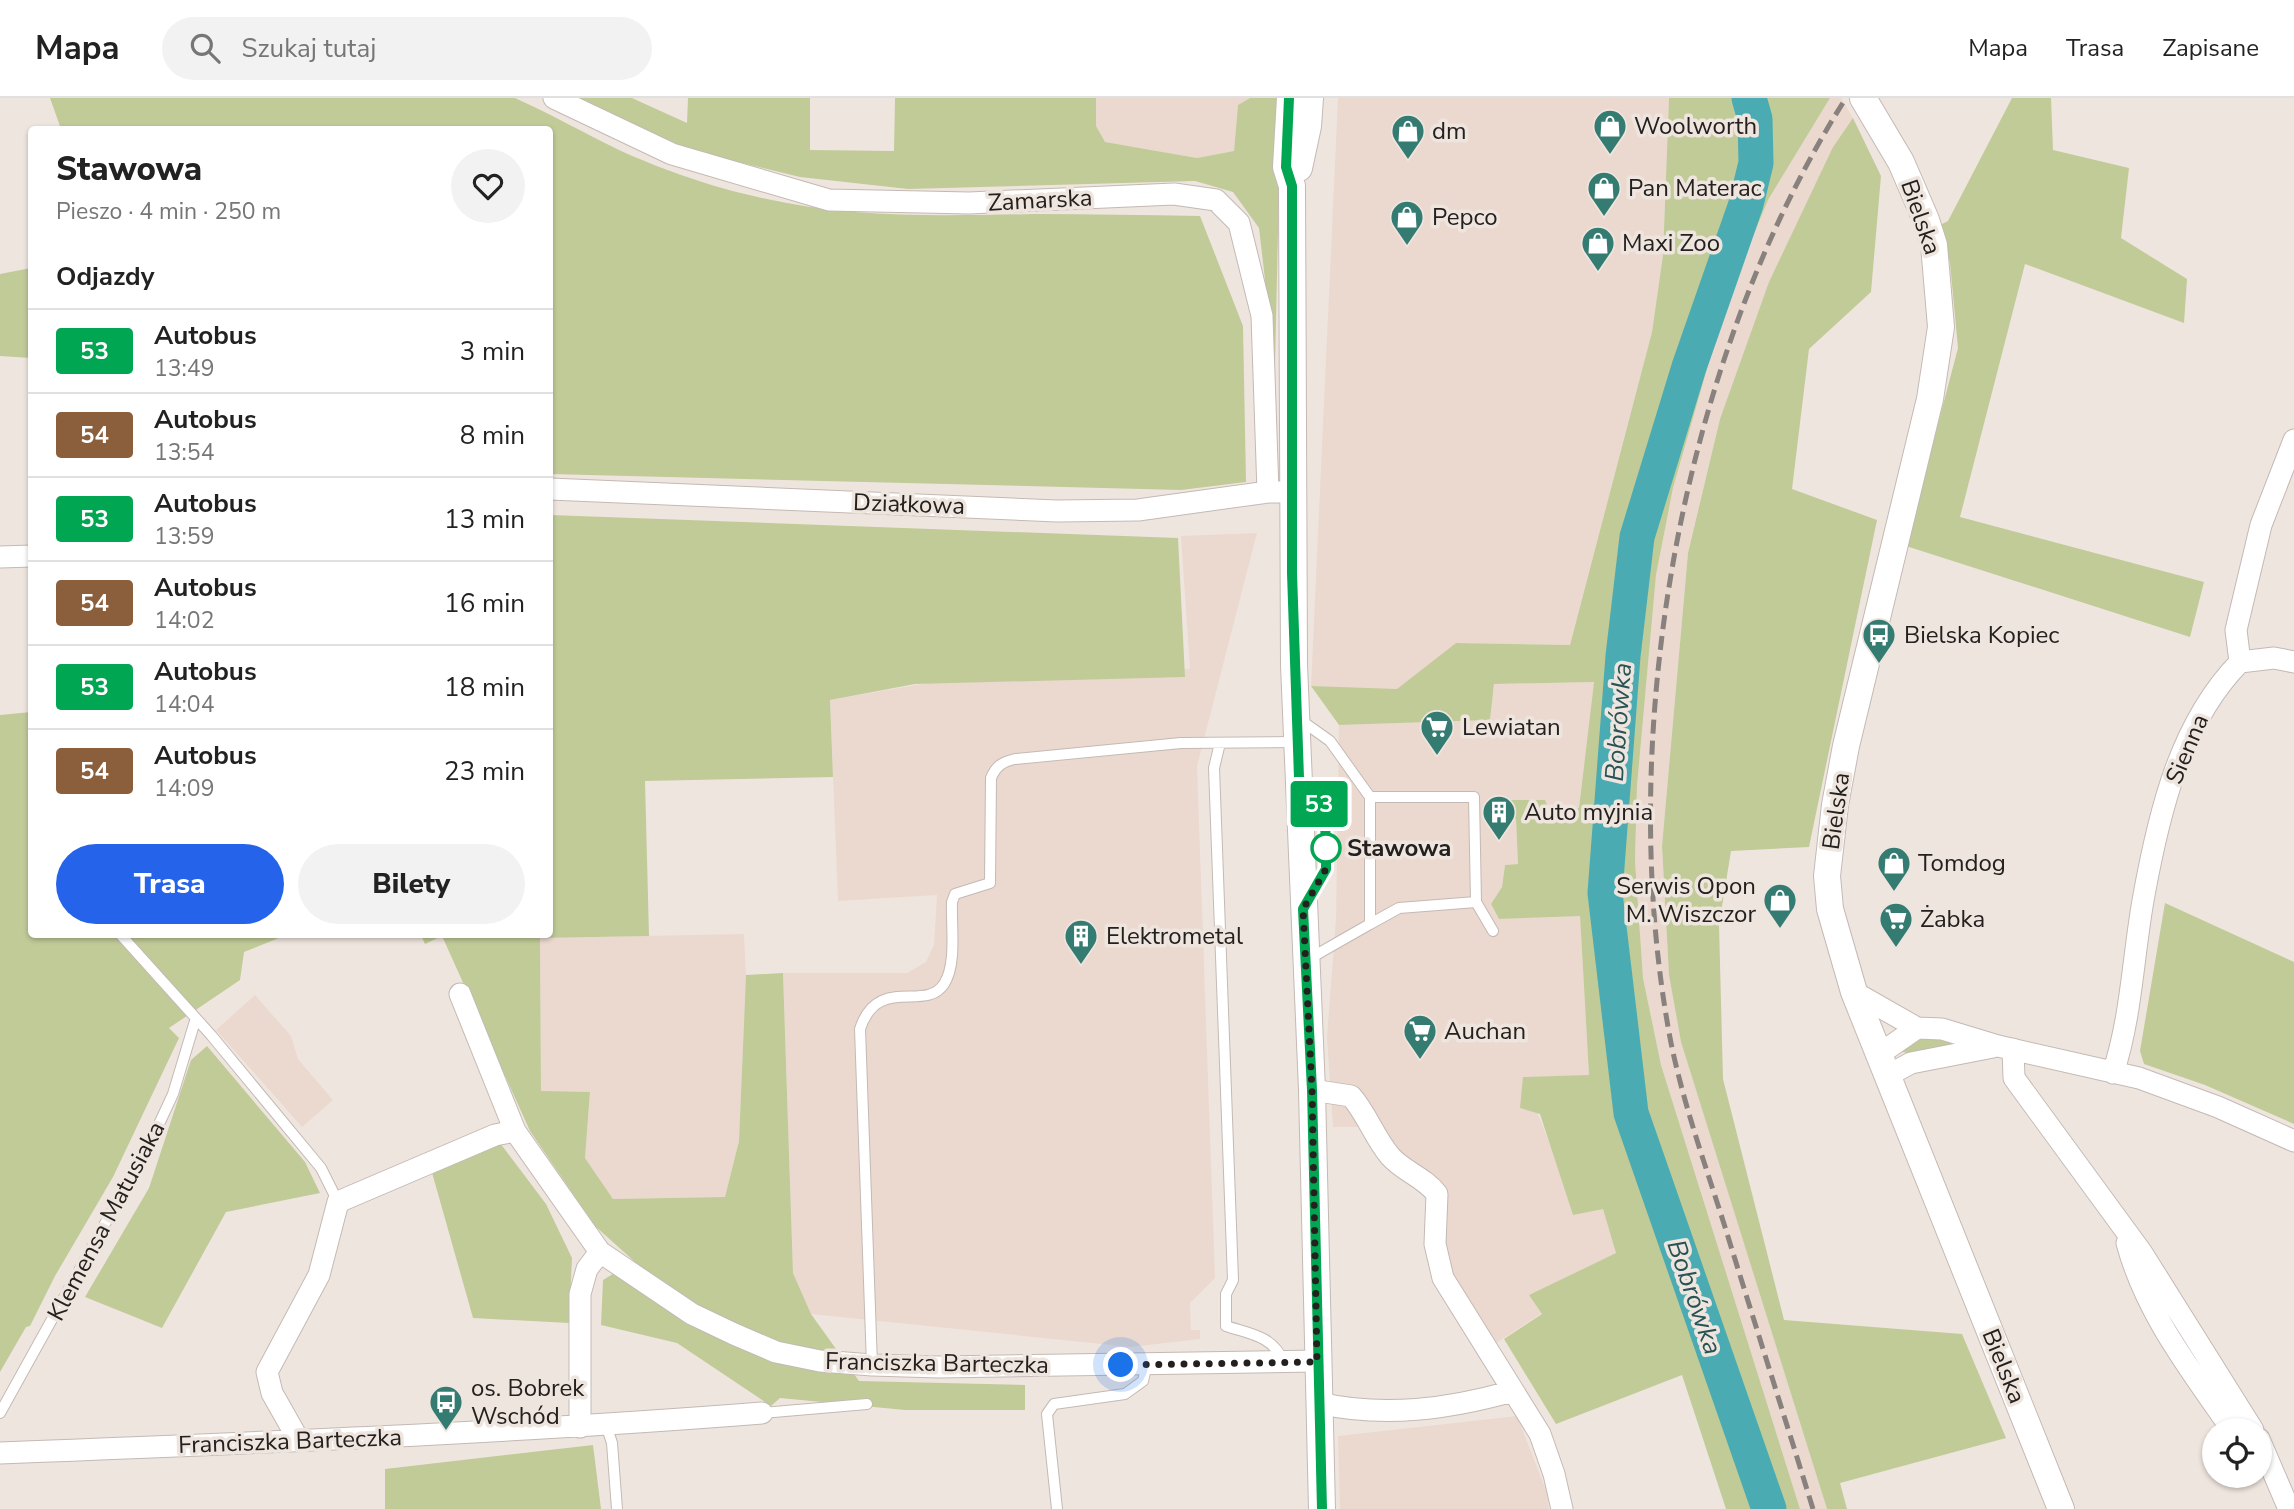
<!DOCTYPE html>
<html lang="pl">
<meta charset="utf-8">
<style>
body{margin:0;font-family:"Nunito Sans",sans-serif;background:#f2f2f2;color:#222;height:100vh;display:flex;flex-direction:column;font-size:26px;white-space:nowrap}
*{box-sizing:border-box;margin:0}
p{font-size:23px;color:#767676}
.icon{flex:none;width:38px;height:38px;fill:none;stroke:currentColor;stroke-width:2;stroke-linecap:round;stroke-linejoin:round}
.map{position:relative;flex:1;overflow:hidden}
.details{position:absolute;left:28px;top:28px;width:525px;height:812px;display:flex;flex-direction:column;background:#fff;border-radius:7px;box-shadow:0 2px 5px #0004}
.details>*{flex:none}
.badge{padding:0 14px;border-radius:5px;font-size:24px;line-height:46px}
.tools{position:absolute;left:2202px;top:1320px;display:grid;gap:14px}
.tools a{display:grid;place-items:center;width:70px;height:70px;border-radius:50%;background:#fff;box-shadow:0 2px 5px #0004;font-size:35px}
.you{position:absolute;width:35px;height:35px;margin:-18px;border:5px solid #fff;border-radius:50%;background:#1a73e8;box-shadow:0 0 0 10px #1a73e833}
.map>.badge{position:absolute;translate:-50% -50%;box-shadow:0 0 0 4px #fff}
h2{padding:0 28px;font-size:26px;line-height:63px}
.round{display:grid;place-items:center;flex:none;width:74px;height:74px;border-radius:37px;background:#f2f2f2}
.summary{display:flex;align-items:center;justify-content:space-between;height:119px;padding:0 28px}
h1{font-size:33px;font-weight:800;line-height:52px}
.primary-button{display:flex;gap:14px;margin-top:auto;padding:14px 28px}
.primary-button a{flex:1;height:80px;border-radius:42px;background:#2563eb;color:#fff;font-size:28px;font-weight:800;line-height:80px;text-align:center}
.primary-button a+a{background:#f2f2f2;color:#222}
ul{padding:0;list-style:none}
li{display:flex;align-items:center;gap:21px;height:84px;padding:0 28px;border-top:2px solid #e0e0e0}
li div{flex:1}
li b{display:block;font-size:26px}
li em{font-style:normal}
li .badge{min-width:77px;font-weight:700;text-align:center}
header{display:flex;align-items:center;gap:42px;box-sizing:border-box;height:98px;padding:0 35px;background:#fff;border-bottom:2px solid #e0e0e0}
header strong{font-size:33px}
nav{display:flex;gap:38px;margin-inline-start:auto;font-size:24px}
.search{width:490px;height:63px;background:#f2f2f2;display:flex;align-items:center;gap:18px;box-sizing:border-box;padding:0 24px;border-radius:38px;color:#767676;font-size:26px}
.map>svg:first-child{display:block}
</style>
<header>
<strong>Mapa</strong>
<div class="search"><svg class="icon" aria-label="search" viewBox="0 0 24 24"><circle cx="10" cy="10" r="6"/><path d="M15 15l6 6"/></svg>Szukaj tutaj</div>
<nav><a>Mapa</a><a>Trasa</a><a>Zapisane</a></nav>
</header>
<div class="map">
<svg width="2294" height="1411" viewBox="0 0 2294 1411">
<rect width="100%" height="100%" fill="#efe5df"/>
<path fill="#ebd9cf" d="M1096 0H1250L1238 7 1234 53 1197 60 1104 44 1096 28Z
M1338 0H1669L1663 157 1652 234 1570 547 1456 545 1397 592 1311 588Z
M1830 0H1841L1853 20 1833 49 1720 321 1688 455 1662 748 1669 877 1681 944 1827 1411H1800L1661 967 1643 880 1635 763 1637 688 1656 477 1673 390 1727 201 1768 102Z
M1257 435 1197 668 1215 1180 1190 1205 1191 1232H1200V1241L1131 1249 811 1216 793 1175 783 875H907L926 864 934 847 937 797 838 803 830 602 962 579 1190 571 1181 438Z
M1594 584 1579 710 1516 720 1518 766 1505 767 1502 789 1491 806 1499 821 1580 817 1589 978 1523 979 1554 1056 1603 1110 1616 1155 1529 1197 1542 1215 1478 1257 1433 1173 1427 1097 1418 1085 1379 1062 1359 1029H1333L1327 939 1336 821 1339 627 1490 622 1494 586Z
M744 836 746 877 739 1043 725 1099 613 1101 585 1060 590 995 541 994 540 840Z
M255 897 291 938 298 961 333 1002 302 1029 216 932Z
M1517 1318 1547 1395 1549 1411H1340L1338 1338Z"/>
<path fill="#c1cb98" d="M50 0H515C551 16 584 35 619 52 656 69 706 87 745 96 844 121 934 118 1035 116 1090 116 1145 117 1200 118L1243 228 1246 384 1181 392 550 376V32L61 31Z
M574 0H632L687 25 688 0H810V52L894 53 895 0H1096V28L1105 44 1197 60 1234 53 1238 7 1250 0H1281L1275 268 1259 130 1233 94 1195 83 908 91 800 79 692 53Z
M1669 0H1830L1768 102 1727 201 1673 390 1656 477 1637 688 1635 763 1643 880 1661 967 1800 1411H1726L1682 1277 1556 1326 1504 1241 1542 1216 1529 1197 1616 1155 1603 1111 1573 1117 1540 1016 1520 1010 1523 979 1589 977 1580 818 1499 821 1491 806 1502 789 1505 767 1518 766 1516 721 1505 720 1504 702H1545L1549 712 1579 710 1594 584 1494 586 1490 622 1339 627 1311 588 1397 591 1456 545 1570 547 1652 234 1663 157Z
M2012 0H2051L2053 52 2129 70 2121 140 2187 181 2184 225 2025 166 1960 419 2204 484 2190 539 1906 448 1958 250 1950 165 1940 127 1948 123Z
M1853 20 1881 78 1871 194 1809 251 1792 391 1877 422 1809 749 1731 753 1719 827 1723 981 1784 1222 1962 1236 2006 1340 1840 1385 1847 1411H1827L1681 944 1669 877 1662 748 1688 455 1720 321 1769 184 1833 49Z
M31 170V260L0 258V176Z
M550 417 1178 440 1185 579 915 586 830 602 833 679 645 683 649 838 540 840 541 993 590 994 585 1060 613 1101 725 1099 739 1043 746 877 783 875 793 1175 811 1216 859 1283 1025 1287V1312H905L780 1300 771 1308 677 1245 601 1227 603 1182 634 1163 595 1128 530 1033 442 838 425 846 421 837 550 836Z
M31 614 32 836 286 837 244 854 240 882 169 930 179 940 113 1079 55 1178 30 1228 26 1229 0 1274V617Z
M2165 805 2294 864V1026L2205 987 2144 966 2140 953Z
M1920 937 1964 946 1913 956 1897 953Z
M207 948 305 1064 320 1095 226 1114 162 1230 85 1199 149 1090 191 962Z
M500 1045 546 1106 572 1160 569 1225 473 1220 431 1071Z
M593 1347 601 1411H385V1371Z"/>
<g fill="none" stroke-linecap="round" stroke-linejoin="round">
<path stroke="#4aacb2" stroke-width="35" d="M1749 0 1755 21 1756 65 1746 106 1689 269 1637 439 1623 558 1605 795 1631 1015 1769 1411"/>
<defs>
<path id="service" d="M1299 621 1330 643 1370 699V826L1307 862
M1220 645 1214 670 1233 1182 1226 1196V1228C1250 1236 1273 1238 1283 1263
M1304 687 1324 712 1326 743V771L1309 800
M1370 699H1474L1476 804
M1370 826 1399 810 1476 804 1493 833
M120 836 211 937 321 1070 338 1104
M872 1267 860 931C878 876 925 915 944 886 957 866 951 828 952 804L955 796 990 785 991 680C996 668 1002 664 1015 661L1181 645 1297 644
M0 1315 152 1041 173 996 195 923
M762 1315 867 1306
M606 1327 612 1345 617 1411
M1057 1411 1047 1316 1054 1306 1125 1296 1143 1283 1147 1266"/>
<path id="minor" d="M554 0 672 56 829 102 969 105 1174 96 1216 102 1239 125 1262 218 1268 394H1293
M550 391 1057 413 1138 412 1268 394
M0 459 32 458
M2240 564 2236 532 2261 427 2294 342
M2240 564 2274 560 2294 564
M1854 894 1917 930
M460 896 515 1033 600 1154 692 1216 734 1236 776 1254 820 1263 872 1267 939 1269 1317 1263
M2013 951 2014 980 2142 1155 2253 1332
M1878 957 1917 930 1942 931 1998 948 2139 980 2218 1009 2294 1043
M2113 975C2132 917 2133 856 2144 797 2159 715 2180 625 2240 564
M1887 978 1911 965 1993 949
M1312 992 1351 998C1367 1016 1374 1039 1390 1058 1404 1074 1424 1079 1437 1096L1435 1146 1443 1180 1540 1336 1554 1376 1562 1411
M2127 1145C2146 1216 2191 1272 2232 1332
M1319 1305C1384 1320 1449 1311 1513 1293
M580 1329V1196L587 1171 600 1154
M298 1341 272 1295 267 1274 319 1177 338 1104 495 1037 515 1033
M2259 1341 2289 1411
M0 1355C254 1345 508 1335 762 1315"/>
<path id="tertiary" d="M1290 0 1286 69 1292 88 1294 567 1312 992 1322 1411
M1863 0 1901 64 1926 122 1934 147 1941 229 1930 301 1846 648 1835 707 1827 778 1830 811 1854 894 2061 1411
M1299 70 1308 28 1310 0"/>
</defs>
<use href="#service" stroke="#c4b9b4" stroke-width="12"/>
<use href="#minor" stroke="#c4b9b4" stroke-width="23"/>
<use href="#tertiary" stroke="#c4b9b4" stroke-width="28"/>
<use href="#service" stroke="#fff" stroke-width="10"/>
<use href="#minor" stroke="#fff" stroke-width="21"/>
<use href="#tertiary" stroke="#fff" stroke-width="26"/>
<path stroke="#88817d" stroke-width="5" stroke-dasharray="14 7" stroke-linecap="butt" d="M1813 1411C1784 1317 1754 1223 1725 1129 1706 1069 1684 1008 1671 945 1613 643 1680 260 1846 0"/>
</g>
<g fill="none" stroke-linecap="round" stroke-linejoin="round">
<defs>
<path id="line" d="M1289 0 1286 69 1292 88V475L1299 680 1324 712 1326 743V771L1303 811 1312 992 1322 1411"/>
</defs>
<use href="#line" stroke="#fff" stroke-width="16"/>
<use href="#line" stroke="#00a651" stroke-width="10"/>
<path stroke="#24201e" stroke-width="7" stroke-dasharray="0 12.6" d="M1121 1267 1317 1264 1312 992 1303 811 1326 771V750"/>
</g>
<defs>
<symbol id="shop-pin" viewBox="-11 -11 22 30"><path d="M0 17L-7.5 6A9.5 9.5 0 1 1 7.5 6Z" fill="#347b72" stroke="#efe5df"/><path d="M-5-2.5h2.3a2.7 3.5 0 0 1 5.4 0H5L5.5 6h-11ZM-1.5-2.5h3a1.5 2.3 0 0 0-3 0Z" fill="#fff"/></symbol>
<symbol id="bus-pin" viewBox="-11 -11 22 30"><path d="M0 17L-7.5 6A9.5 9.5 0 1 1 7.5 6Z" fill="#347b72" stroke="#efe5df"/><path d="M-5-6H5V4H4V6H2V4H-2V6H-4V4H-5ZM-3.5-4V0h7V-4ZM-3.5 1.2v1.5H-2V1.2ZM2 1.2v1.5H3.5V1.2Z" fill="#fff"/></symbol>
<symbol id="supermarket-pin" viewBox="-11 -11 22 30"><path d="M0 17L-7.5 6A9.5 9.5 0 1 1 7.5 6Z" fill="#347b72" stroke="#efe5df"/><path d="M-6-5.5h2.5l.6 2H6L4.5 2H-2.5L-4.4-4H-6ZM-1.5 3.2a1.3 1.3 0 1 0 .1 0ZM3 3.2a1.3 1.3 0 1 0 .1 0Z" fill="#fff"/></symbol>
<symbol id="building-pin" viewBox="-11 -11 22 30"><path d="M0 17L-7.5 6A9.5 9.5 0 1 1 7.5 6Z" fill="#347b72" stroke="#efe5df"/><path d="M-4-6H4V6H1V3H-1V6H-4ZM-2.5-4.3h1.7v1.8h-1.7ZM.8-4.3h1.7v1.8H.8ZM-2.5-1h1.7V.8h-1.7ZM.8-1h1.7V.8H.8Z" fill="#fff"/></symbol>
</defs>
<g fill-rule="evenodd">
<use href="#shop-pin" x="1591" y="9" width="38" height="52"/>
<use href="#shop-pin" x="1389" y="14" width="38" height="52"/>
<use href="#shop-pin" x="1585" y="71" width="38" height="52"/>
<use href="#shop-pin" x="1388" y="100" width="38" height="52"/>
<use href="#shop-pin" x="1579" y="126" width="38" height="52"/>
<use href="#bus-pin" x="1860" y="518" width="38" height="52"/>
<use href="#supermarket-pin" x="1418" y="610" width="38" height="52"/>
<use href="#building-pin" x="1480" y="695" width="38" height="52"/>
<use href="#shop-pin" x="1875" y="746" width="38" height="52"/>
<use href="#shop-pin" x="1761" y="783" width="38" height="52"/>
<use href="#supermarket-pin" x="1877" y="802" width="38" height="52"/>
<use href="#building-pin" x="1062" y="819" width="38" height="52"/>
<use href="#supermarket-pin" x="1401" y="914" width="38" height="52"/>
<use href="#bus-pin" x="427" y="1285" width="38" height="52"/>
</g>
<circle fill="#fff" stroke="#00a651" stroke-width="3.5" cx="1326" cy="750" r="14"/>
<g text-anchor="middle" stroke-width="7" stroke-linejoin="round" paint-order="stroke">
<g font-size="24" fill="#24201e" stroke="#efe5df" text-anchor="start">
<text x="1634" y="36">Woolworth</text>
<text x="1432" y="41">dm</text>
<text x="1628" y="98">Pan Materac</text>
<text x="1432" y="127">Pepco</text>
<text x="1622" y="153">Maxi Zoo</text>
<text x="1904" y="545">Bielska Kopiec</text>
<text x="1462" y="637">Lewiatan</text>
<text x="1524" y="722">Auto myjnia</text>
<text x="1918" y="773">Tomdog</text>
<text x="1756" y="796" text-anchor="end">Serwis Opon<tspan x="1756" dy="28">M. Wiszczor</tspan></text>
<text x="1920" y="829">Żabka</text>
<text x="1106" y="846">Elektrometal</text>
<text x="1444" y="941">Auchan</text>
<text x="471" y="1298">os. Bobrek<tspan x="471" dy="28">Wschód</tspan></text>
</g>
<g font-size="24" fill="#24201e" stroke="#efe5df">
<text transform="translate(1040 102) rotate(-3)" y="8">Zamarska</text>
<text transform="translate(1921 119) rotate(71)" y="8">Bielska</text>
<text transform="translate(909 406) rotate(2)" y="8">Działkowa</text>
<text transform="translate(2187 651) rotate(-67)" y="8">Sienna</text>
<text transform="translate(1836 713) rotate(-82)" y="8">Bielska</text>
<text transform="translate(106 1123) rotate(-62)" y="8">Klemensa Matusiaka</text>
<text transform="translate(937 1265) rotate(1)" y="8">Franciszka Barteczka</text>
<text transform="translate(2004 1268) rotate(68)" y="8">Bielska</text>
<text transform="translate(290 1343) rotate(-2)" y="8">Franciszka Barteczka</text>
</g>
<g font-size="24" font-weight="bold" fill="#24201e" stroke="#efe5df" text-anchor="start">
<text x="1347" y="758">Stawowa</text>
</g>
<g font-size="26" font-style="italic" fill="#275355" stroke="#efe5df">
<text transform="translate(1618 624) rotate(-86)" y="9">Bobrówka</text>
<text transform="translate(1695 1199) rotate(71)" y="9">Bobrówka</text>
</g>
</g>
</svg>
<div class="tools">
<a><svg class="icon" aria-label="locate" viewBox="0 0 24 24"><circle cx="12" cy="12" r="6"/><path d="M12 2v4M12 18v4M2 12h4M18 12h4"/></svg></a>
</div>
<div class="you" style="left:1121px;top:1267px"></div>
<b class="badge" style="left:1319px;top:706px;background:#00a651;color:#fff">53</b>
<section class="details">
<div class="summary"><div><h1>Stawowa</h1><p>Pieszo · 4 min · 250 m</p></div><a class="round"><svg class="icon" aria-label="heart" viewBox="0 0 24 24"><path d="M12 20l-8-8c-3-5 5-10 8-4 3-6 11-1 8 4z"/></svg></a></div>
<h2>Odjazdy</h2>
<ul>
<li><span class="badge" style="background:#00a651;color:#fff">53</span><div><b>Autobus</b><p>13:49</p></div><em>3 min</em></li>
<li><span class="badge" style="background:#8b5e3c;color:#fff">54</span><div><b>Autobus</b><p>13:54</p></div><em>8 min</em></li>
<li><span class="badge" style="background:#00a651;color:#fff">53</span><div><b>Autobus</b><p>13:59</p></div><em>13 min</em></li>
<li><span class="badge" style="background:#8b5e3c;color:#fff">54</span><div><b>Autobus</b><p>14:02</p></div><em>16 min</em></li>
<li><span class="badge" style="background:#00a651;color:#fff">53</span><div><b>Autobus</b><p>14:04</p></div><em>18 min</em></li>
<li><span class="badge" style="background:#8b5e3c;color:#fff">54</span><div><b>Autobus</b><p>14:09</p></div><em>23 min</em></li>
</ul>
<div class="primary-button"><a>Trasa</a><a>Bilety</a></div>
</section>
</div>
